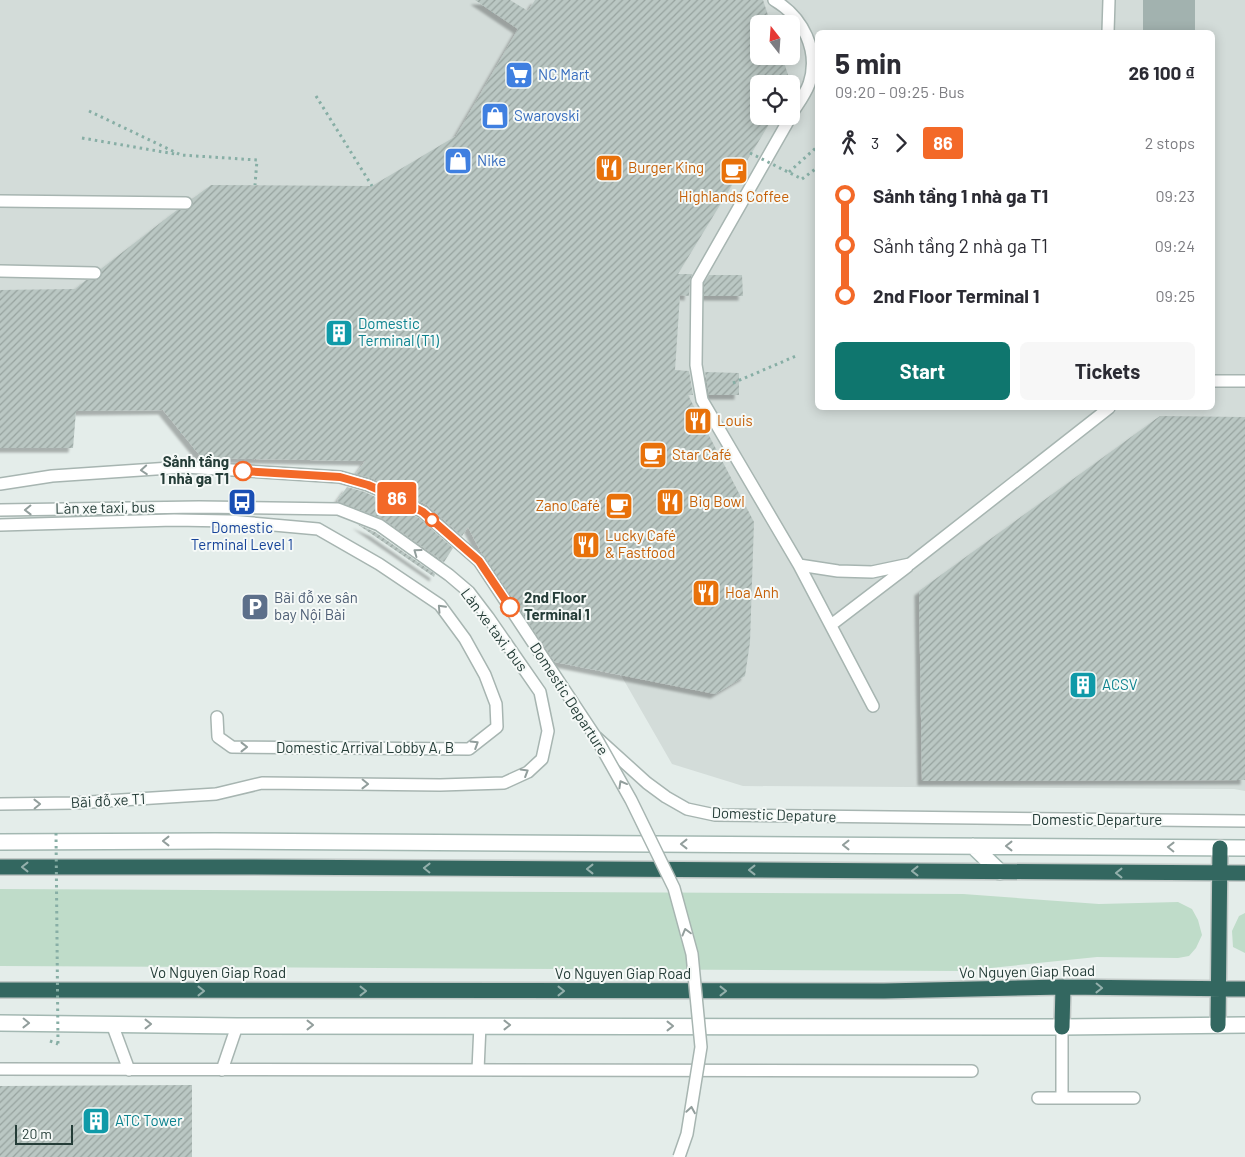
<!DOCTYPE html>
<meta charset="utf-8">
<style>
body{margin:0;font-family:Barlow,sans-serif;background:#f7f7f7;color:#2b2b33;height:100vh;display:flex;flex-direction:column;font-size:19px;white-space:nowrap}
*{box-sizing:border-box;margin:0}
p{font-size:16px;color:#7c7c81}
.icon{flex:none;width:28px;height:28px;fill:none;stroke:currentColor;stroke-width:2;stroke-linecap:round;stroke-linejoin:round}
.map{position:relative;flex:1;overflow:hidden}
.panel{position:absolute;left:815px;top:30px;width:400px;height:380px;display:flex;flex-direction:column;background:#fff;border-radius:8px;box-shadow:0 2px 12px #0003}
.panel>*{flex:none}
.badge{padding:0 10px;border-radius:4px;font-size:18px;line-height:32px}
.needle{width:32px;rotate:343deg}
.tools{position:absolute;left:750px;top:15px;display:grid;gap:10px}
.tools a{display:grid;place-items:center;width:50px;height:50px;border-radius:8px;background:#fff;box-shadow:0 2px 12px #0003;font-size:25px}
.scale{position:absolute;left:15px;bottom:12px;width:58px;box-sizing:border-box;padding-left:5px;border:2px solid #253d38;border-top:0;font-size:14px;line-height:18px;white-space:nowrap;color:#253d38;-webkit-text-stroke:4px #f5f9f7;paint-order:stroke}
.map>.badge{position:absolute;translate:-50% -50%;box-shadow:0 0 0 2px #fff}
.legs{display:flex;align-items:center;gap:8px;height:55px;padding:0 20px;font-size:16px}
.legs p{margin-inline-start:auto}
.head{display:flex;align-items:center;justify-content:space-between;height:85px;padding:0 20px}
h1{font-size:28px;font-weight:700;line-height:38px}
.action{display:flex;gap:10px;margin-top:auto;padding:10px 20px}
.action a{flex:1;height:58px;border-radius:8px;background:#0f766e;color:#fff;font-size:20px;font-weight:700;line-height:58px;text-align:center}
.action a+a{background:#f7f7f7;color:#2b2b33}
ul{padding:0 20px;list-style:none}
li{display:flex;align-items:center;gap:18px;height:50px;font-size:19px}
li i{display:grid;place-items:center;width:8px;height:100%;margin:0 6px;background:currentColor}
li i::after{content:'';width:12px;height:12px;margin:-6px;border:4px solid;border-radius:50%;background:#fff}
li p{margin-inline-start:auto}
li:first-child i{background:linear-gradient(#0000 50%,currentColor 0)}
li:last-child i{background:linear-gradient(currentColor 50%,#0000 0)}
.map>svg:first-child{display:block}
</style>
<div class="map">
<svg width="1245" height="1157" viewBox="0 0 1245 1157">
<defs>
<pattern id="building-hatch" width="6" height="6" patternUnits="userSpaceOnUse" patternTransform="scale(1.25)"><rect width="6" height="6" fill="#bac7c3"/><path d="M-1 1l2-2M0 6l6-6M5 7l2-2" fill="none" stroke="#97a39f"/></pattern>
<filter id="shadow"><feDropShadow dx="-4.5" dy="4.5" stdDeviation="1" flood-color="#0004"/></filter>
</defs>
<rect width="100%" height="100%" fill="#e4edea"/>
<path fill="#d3dcd9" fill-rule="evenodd" d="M0 0H1245V791L1234 789 743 786 672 764 456 388 0 389ZM759 24H791V56H759ZM818 32H1212V408H818ZM759 84H791V116H759Z"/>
<path fill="#bfdcc9" d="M0 889 963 894 1099 904 1178 902 1192 909 1198 920 1202 935 1196 948 1189 956 1178 958 1097 957 961 971 0 966Z
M1245 913V953L1233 947 1232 931 1239 916Z"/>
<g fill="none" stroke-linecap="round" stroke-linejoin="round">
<path stroke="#a2b2af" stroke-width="52" d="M1169 32V0"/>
</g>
<path fill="url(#building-hatch)" filter="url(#shadow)" d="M475 0H510L528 11 535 0H763L771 24H759V56H782L791 84H759V116H774L678 274H692L690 281 689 296 680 295 675 370 689 371 693 395H688L754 522 750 642 745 676 715 694 555 662 482 554 468 527 462 536 427 505 396 489 371 478 356 474 365 461 202 458 163 410 76 411 73 448H0V290L75 289 86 280H98L102 274 101 269 177 210 190 209 193 204 192 199 211 185 372 186 456 136 518 29Z
M709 275H742L743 296H704V283Z
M705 372 739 373V395H709Z
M1160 416 1245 417V780L922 781 919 591Z
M347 487 365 492 419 518 453 548 444 562 383 519 337 501Z
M357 524 375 532 435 574 434 577Z
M192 1085V1157H0V1086Z"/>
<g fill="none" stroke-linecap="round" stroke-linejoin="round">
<defs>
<path id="lane" d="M774 0C803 17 820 51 809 84 805 95 797 105 791 115
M1108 32 1109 0
M791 116 697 281 696 365 702 400 799 565 873 706
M0 201 186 203
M0 271 95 273
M1212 381H1245
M0 484 52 476 185 467 340 477 368 485 393 496 423 512 479 561 595 736 647 783 666 797 687 809 715 815 1245 821
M0 510 199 507 338 509 379 525 449 575 469 592 488 617 540 692 548 731 542 759 528 772 504 783 440 785 262 783 216 794 74 803 0 804
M0 525 174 520 230 521 318 529 379 564 440 605 465 639 485 675 496 704 497 727 469 749 232 747 218 737 217 717
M799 565 838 571 872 572 910 564 1109 408
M831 625 907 567
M112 1024 129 1070
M0 1069 972 1071
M222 1070 237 1026
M478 1070 480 1025
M1038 1098H1134
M1062 1098V1027"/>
<path id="secondary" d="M0 842 215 841 1245 848
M973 846 1000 872
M0 1023 237 1026 1062 1027 1245 1025"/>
<path id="highway" d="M0 867H253L1245 873
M0 990 884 991 1063 987 1245 989
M1218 1025 1220 848
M1062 1027 1063 987"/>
</defs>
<use href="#lane" stroke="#a7b5b1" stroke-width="14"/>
<use href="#secondary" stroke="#a3b8b2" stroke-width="18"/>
<use href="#highway" stroke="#c2c9c7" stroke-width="18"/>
<path stroke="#87aea5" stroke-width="3" stroke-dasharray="2.5 4" stroke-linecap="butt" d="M316 96 372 186
M89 111 181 155 257 160 255 185
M82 138 175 154
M789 172 818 146
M802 179 818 167
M733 383 796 356
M50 1041 58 1044"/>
<use href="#lane" stroke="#fff" stroke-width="11"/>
<use href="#secondary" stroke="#fff" stroke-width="15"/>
<use href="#highway" stroke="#336760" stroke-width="15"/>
<defs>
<path id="lane-bridge" d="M595 736 631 800 674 888 692 954 701 1047 687 1134 679 1157"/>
</defs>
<use href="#lane-bridge" stroke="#a7b5b1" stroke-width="14" stroke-linecap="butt"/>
<path stroke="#87aea5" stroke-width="3" stroke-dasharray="2.5 4" stroke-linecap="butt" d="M750 153 802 179
M56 833 58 1044"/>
<use href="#lane-bridge" stroke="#fff" stroke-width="11"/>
</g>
<defs><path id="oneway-chevron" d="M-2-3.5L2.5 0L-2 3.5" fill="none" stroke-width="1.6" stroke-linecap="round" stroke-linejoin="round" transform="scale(1.25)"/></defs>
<g stroke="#929e9c">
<use href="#oneway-chevron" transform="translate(144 470) rotate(176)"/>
<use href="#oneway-chevron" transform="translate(28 510) rotate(179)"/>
<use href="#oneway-chevron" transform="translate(417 552) rotate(-144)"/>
<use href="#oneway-chevron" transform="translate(441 608) rotate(-133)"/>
<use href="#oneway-chevron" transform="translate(475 744) rotate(-32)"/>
<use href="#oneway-chevron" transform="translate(244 747)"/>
<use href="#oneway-chevron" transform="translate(525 772) rotate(-31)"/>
<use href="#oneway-chevron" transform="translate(365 784) rotate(1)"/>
<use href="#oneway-chevron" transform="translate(622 784) rotate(-119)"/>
<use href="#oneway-chevron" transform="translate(37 804) rotate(-1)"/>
<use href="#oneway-chevron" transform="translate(166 841) rotate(180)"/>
<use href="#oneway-chevron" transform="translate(684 844) rotate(-180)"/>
<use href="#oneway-chevron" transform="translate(846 845) rotate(-180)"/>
<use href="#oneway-chevron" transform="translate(1009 846) rotate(-180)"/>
<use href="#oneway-chevron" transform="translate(1171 847) rotate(-179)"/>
<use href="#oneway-chevron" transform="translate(686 932) rotate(-105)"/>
<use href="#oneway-chevron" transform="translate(26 1023) rotate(1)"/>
<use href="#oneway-chevron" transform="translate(148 1024)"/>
<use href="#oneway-chevron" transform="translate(310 1025)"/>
<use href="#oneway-chevron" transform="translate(507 1025)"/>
<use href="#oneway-chevron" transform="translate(670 1026)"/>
<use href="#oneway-chevron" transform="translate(691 1110) rotate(-81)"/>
</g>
<g stroke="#94b0ac">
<use href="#oneway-chevron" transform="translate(25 867) rotate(-180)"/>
<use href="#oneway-chevron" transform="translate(427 868) rotate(-179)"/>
<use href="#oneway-chevron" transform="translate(590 869) rotate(-180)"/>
<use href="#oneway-chevron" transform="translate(752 870) rotate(-180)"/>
<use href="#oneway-chevron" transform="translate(915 871) rotate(-180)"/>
<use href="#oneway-chevron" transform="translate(1119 873) rotate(-180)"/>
<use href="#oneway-chevron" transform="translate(1099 988) rotate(1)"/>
<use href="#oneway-chevron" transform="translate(201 991)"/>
<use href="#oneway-chevron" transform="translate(363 991)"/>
<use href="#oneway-chevron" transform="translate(561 991)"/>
<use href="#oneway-chevron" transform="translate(723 991)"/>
</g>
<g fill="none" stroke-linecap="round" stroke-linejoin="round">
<defs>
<path id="line-1" d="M243 471 340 477 368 485 393 496 423 512 479 561 510 607"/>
</defs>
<use href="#line-1" stroke="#fff" stroke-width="11"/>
<use href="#line-1" stroke="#f36928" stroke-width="8"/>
</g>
<defs>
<symbol id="supermarket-square" viewBox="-11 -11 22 22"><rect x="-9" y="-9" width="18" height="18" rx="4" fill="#3f7fe0" stroke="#f5f9f7"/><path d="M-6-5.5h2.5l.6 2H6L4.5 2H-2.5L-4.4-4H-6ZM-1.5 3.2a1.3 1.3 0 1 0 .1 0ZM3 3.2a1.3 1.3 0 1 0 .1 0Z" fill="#fff"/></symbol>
<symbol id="shop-square" viewBox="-11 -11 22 22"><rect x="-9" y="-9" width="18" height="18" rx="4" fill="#3f7fe0" stroke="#f5f9f7"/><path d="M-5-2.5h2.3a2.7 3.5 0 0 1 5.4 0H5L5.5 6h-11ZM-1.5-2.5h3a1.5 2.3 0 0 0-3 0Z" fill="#fff"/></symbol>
<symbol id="restaurant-square" viewBox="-11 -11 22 22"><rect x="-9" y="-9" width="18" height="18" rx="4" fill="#e8710a" stroke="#f5f9f7"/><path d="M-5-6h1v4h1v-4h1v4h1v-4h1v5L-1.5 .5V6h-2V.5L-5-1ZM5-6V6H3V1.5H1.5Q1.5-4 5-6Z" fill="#fff"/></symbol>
<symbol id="cafe-square" viewBox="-11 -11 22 22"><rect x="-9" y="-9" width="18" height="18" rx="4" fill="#e8710a" stroke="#f5f9f7"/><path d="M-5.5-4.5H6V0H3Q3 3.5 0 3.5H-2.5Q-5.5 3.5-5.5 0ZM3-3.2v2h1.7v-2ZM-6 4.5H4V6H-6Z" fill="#fff"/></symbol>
<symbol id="building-square" viewBox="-11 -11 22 22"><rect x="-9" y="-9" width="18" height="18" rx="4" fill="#0f9aa8" stroke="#f5f9f7"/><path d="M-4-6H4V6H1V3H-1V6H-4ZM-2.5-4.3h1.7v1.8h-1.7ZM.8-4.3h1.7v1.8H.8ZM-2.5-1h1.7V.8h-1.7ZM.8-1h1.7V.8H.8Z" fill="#fff"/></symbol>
<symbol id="bus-square" viewBox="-11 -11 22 22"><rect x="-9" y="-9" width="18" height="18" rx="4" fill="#1a4fb4" stroke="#f5f9f7"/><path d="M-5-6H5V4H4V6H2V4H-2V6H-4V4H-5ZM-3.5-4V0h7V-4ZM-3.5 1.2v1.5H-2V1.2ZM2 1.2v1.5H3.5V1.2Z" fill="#fff"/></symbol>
<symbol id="parking-square" viewBox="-11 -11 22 22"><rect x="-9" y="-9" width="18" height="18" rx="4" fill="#5c6f8a" stroke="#f5f9f7"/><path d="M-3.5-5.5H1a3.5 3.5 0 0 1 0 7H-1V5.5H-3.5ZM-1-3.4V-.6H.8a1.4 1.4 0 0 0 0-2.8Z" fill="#fff"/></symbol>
</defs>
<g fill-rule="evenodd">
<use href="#supermarket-square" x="503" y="59" width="32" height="32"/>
<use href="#shop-square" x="479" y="100" width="32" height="32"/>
<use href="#shop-square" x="442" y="145" width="32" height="32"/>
<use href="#restaurant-square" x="593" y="152" width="32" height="32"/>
<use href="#cafe-square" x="718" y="155" width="32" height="32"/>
<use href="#building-square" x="323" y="317" width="32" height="32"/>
<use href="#restaurant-square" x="682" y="405" width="32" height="32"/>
<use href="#cafe-square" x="637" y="439" width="32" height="32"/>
<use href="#bus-square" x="226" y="486" width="32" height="32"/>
<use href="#restaurant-square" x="654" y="486" width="32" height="32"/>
<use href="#cafe-square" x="603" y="490" width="32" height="32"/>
<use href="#restaurant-square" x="570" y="529" width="32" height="32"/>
<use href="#restaurant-square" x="690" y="577" width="32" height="32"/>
<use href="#parking-square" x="239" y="591" width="32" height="32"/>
<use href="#building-square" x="1067" y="669" width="32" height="32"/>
<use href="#building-square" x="80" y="1105" width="32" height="32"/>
</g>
<g fill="#fff" stroke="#f36928" stroke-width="2.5">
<circle cx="243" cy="471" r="9"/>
<circle cx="432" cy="520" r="6"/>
<circle cx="510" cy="607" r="9"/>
</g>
<g text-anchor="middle" stroke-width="4" stroke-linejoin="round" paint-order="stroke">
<g font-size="15" fill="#366cbe" stroke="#f5f9f7" text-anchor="start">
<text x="538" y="80">NC Mart</text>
<text x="514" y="121">Swarovski</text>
<text x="477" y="166">Nike</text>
</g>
<g font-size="15" fill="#c56008" stroke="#f5f9f7" text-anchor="start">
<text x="628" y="173">Burger King</text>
<text x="734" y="202" text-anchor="middle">Highlands Coffee</text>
<text x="717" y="426">Louis</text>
<text x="672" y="460">Star Café</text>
<text x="689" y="507">Big Bowl</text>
<text x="600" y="511" text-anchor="end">Zano Café</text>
<text x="605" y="541">Lucky Café<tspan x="605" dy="17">&amp; Fastfood</tspan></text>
<text x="725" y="598">Hoa Anh</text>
</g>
<g font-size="15" fill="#0d838f" stroke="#f5f9f7" text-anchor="start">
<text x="358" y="329">Domestic<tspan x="358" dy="17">Terminal (T1)</tspan></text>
<text x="1102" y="690">ACSV</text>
<text x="115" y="1126">ATC Tower</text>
</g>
<g font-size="15" font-weight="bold" fill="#253d38" stroke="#f5f9f7" text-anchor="end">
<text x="229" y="467">Sảnh tầng<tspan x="229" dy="17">1 nhà ga T1</tspan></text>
<text x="524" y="603" text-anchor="start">2nd Floor<tspan x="524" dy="17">Terminal 1</tspan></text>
</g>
<g font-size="15" fill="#253d38" stroke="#f5f9f7">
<text transform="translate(105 508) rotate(-1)" y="5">Làn xe taxi, bus</text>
<text transform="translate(494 630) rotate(53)" y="5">Làn xe taxi, bus</text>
<text transform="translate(569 699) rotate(57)" y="5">Domestic Departure</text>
<text x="365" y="753">Domestic Arrival Lobby A, B</text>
<text transform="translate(108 801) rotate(-3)" y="5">Bãi đỗ xe T1</text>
<text transform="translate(774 815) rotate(2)" y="5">Domestic Depature</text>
<text x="1097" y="825">Domestic Departure</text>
<text transform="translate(1027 972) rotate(-1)" y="5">Vo Nguyen Giap Road</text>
<text x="218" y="978">Vo Nguyen Giap Road</text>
<text x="623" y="979">Vo Nguyen Giap Road</text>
</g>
<g font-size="15" fill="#164399" stroke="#f5f9f7">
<text x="242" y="533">Domestic<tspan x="242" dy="17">Terminal Level 1</tspan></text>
</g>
<g font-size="15" fill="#4e5e75" stroke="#f5f9f7" text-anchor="start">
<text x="274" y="603">Bãi đỗ xe sân<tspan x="274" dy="17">bay Nội Bài</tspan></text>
</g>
</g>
</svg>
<div class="tools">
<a><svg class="needle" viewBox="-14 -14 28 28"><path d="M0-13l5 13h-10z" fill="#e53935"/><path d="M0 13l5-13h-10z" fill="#7c7c81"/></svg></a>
<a><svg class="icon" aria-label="locate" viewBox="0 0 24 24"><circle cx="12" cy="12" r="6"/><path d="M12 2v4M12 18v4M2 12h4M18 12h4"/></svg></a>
</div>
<div class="scale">20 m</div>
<b class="badge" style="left:397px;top:498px;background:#f36928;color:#fff">86</b>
<section class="panel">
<div class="head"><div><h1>5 min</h1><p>09:20 – 09:25 · Bus</p></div><b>26 100 ₫</b></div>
<div class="legs"><svg class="icon" aria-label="walk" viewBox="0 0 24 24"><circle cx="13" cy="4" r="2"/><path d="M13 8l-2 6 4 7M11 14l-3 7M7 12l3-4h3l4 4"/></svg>3<svg class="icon" aria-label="forward" viewBox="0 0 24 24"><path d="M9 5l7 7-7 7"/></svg><b class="badge" style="background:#f36928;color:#fff">86</b><p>2 stops</p></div>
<ul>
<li><i style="color:#f36928"></i><b>Sảnh tầng 1 nhà ga T1</b><p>09:23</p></li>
<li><i style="color:#f36928"></i><span>Sảnh tầng 2 nhà ga T1</span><p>09:24</p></li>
<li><i style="color:#f36928"></i><b>2nd Floor Terminal 1</b><p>09:25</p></li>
</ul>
<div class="action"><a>Start</a><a>Tickets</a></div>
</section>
</div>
